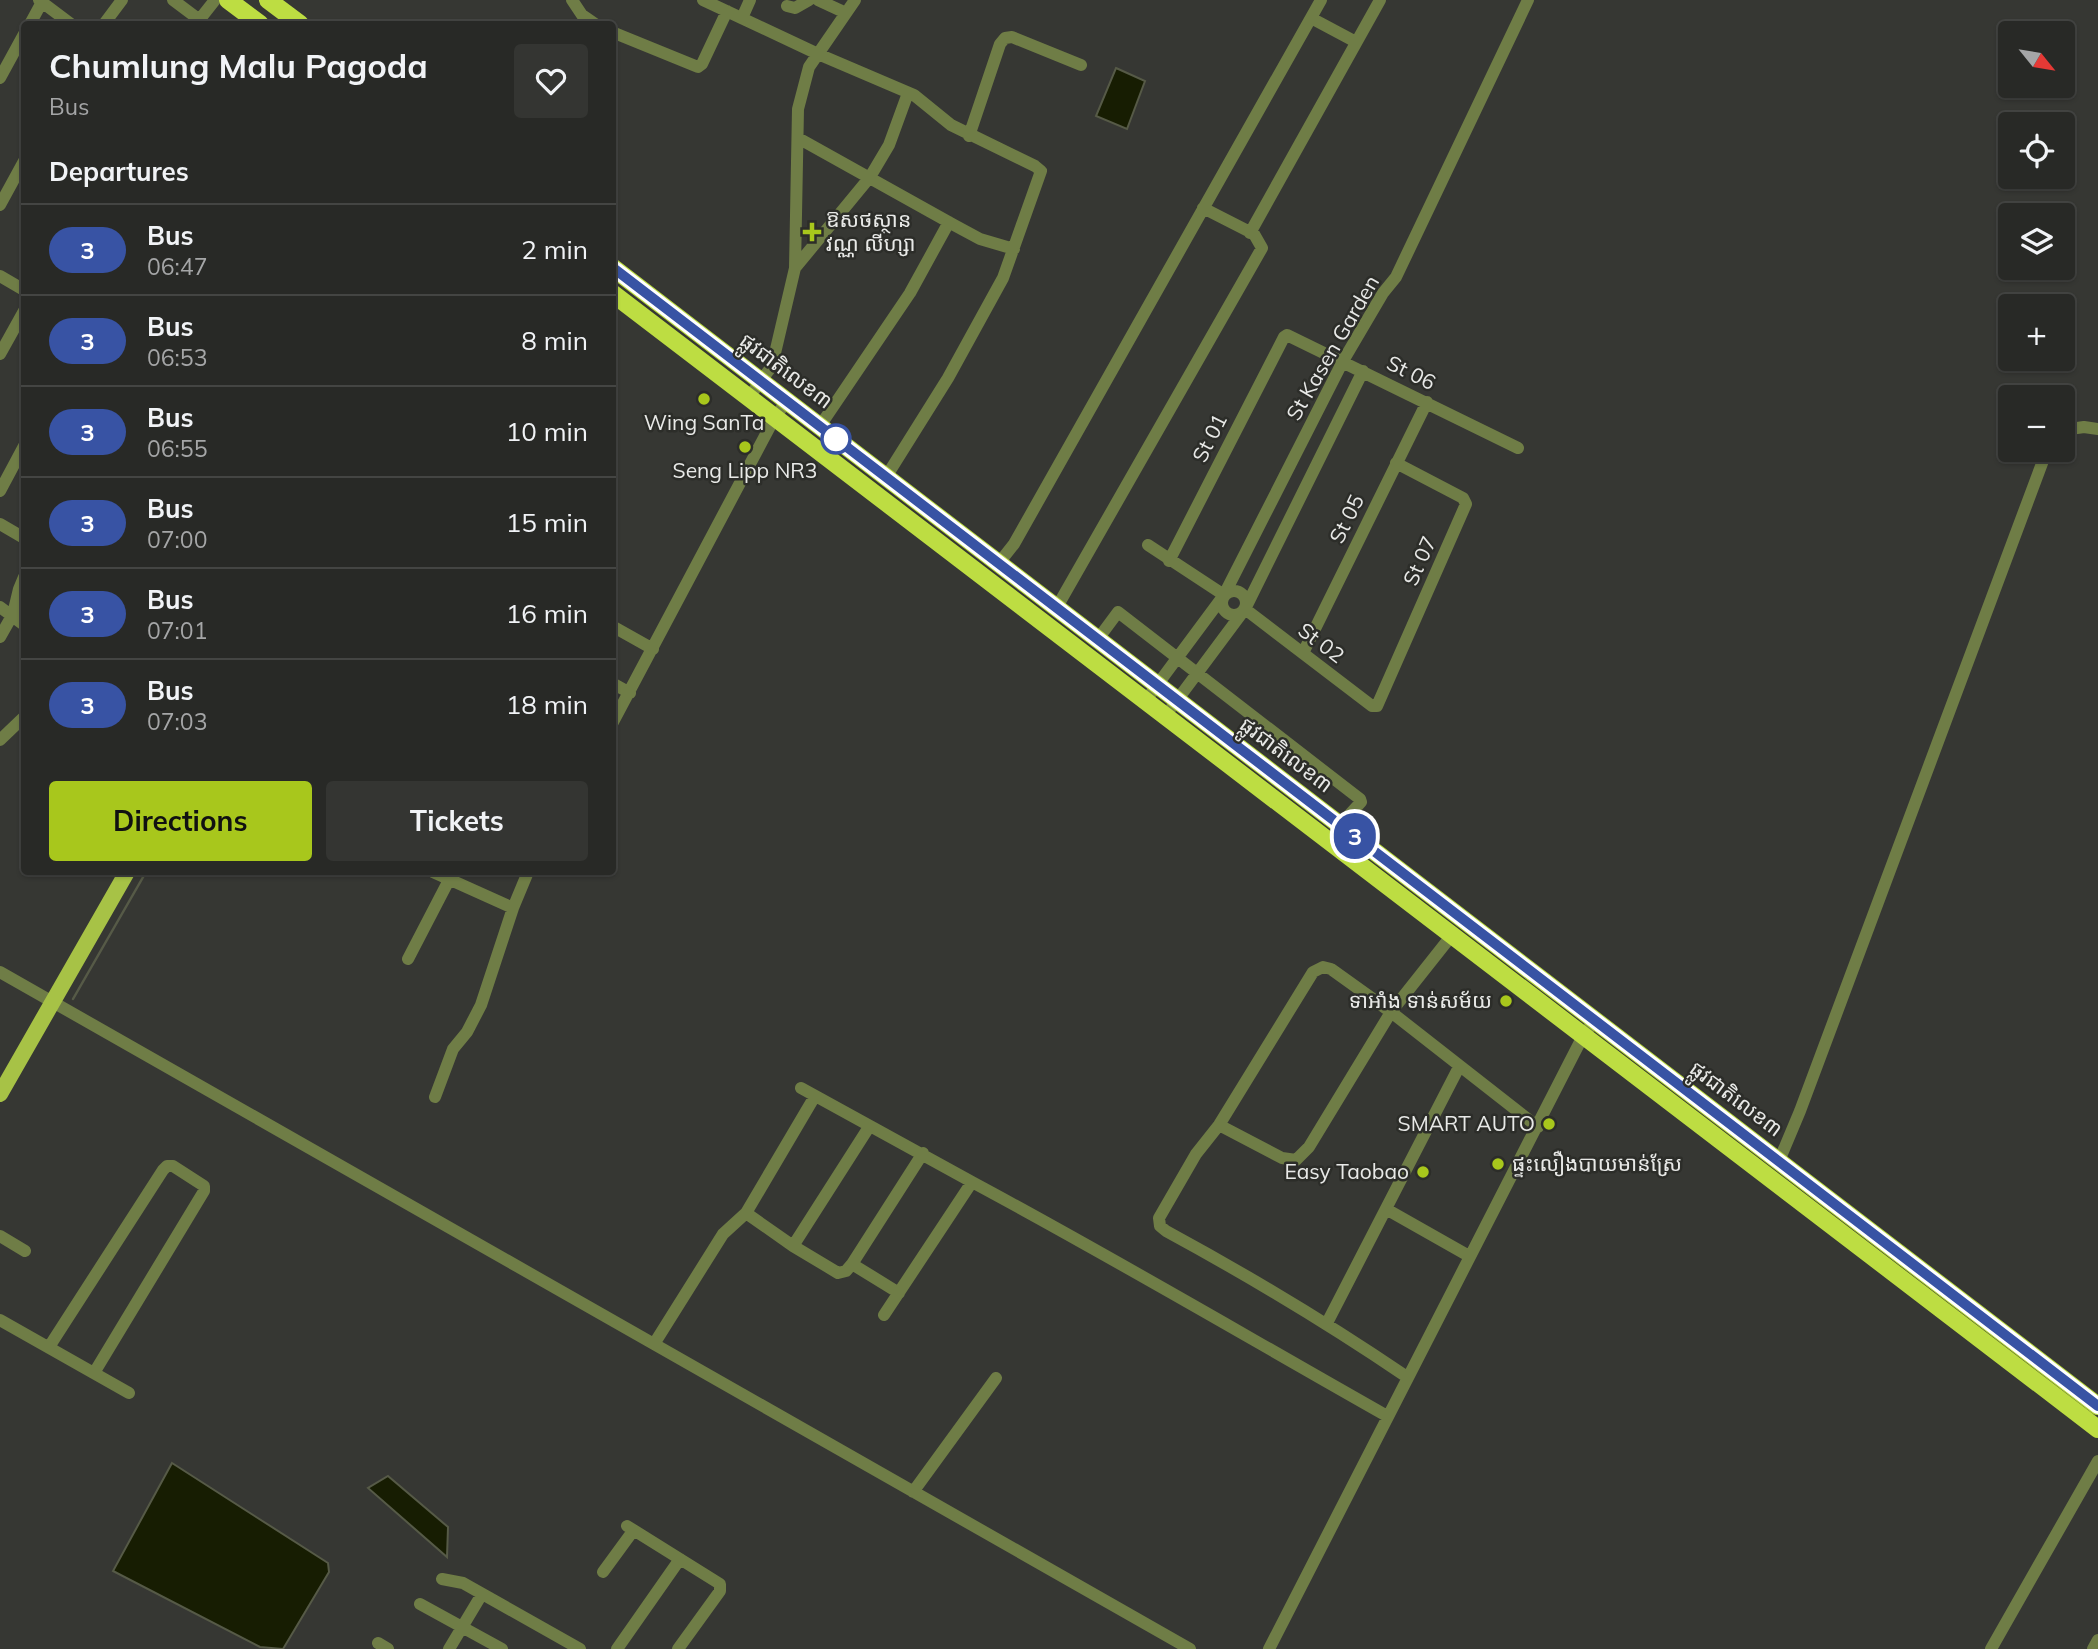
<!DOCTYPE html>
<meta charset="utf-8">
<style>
body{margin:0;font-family:Mulish,"Noto Sans Khmer",sans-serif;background:#343532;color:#f1f3f6;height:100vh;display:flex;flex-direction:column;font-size:26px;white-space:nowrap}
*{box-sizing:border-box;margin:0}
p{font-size:23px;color:#a5a6a7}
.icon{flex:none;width:38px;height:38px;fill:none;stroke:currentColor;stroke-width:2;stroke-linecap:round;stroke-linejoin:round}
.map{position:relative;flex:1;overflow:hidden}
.sheet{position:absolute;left:21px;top:21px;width:595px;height:854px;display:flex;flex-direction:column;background:#282926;border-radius:7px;box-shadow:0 2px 5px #0004,0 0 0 2px #444543}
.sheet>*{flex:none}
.badge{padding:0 14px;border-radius:23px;font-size:24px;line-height:46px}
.needle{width:46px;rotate:120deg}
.buttons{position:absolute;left:1998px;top:21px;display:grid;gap:14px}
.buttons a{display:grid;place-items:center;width:77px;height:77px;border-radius:7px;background:#282926;box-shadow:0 2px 5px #0004,0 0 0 2px #444543;font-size:35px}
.map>.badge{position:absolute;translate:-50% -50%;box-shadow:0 0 0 4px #fff}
h2{padding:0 28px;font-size:26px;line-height:63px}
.round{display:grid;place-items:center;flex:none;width:74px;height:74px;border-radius:7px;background:#343532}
.summary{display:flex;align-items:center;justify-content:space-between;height:119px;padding:0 28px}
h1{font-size:33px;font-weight:700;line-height:52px}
.action{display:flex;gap:14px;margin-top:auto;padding:14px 28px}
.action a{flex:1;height:80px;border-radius:7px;background:#a8c71c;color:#111;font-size:28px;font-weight:700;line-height:80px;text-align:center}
.action a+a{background:#343532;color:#f1f3f6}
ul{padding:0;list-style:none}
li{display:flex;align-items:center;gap:21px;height:91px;padding:0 28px;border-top:2px solid #444543}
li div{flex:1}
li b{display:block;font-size:26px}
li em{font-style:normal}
li .badge{min-width:77px;font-weight:700;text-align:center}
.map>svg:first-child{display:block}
</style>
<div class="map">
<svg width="2098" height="1649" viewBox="0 0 2098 1649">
<rect width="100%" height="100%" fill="#363733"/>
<path fill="#171d02" stroke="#565a47" stroke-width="2" d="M1116 68 1145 81 1127 129 1096 116Z
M172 1463 328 1563 329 1572 283 1649 260 1647 113 1571Z
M388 1476 448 1527 447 1557 368 1488Z"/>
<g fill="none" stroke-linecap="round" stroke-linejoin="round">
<path stroke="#565a47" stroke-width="2.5" d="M73 999 146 872"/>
<path stroke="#6f7d46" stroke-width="12" d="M39 0 71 24
M173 0 205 24
M572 0 582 15 595 24
M703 0 818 54 914 95 951 125 1035 166 1041 171 1003 278 948 378 886 477
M818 0 846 13
M787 6 795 8 809 0
M742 18 750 0
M1311 18 1356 42
M30 24 42 2
M104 24 122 0
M196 24 215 0
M612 32 698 67 702 64 727 11
M0 78 24 34
M969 136 1000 44 1005 38 1012 37 1081 65
M798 138 954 225 980 239 1014 249
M0 205 24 161
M1250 233 1380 0
M795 268 870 177 889 145 908 93
M0 276 24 290
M0 354 24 311
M749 397 772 366 795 268 798 109 809 67 855 0
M820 426 910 293 949 222
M2063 430 2084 427 2098 429
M0 491 24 446
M0 524 24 538
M1148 545 1224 595
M1169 561 1284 337 1287 335 1518 448
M999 563 1014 544 1321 0
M1222 603a12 12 0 1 1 24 0a12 12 0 1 1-24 0Z
M0 607 24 625
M1057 607 1262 248 1254 234 1203 208
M1245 609 1372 706H1377L1466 504 1463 498 1396 463
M13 614 19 589 24 577
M612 626 653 649
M0 637 13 614 24 606
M1098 639 1118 612 1360 799 1361 802 1340 825
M1303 653 1427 402
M612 683 630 693
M1146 700 1224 595 1343 361 1383 293 1396 277 1528 0
M1172 707 1245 609 1363 371
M612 724 775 417 787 401
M0 740 24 717
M433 872 513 908
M408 959 449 880
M0 972 1190 1649
M801 1088 972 1182 884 1315
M435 1097 453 1049 467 1032 481 1005 513 908 528 872
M1219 1125 1282 1158 1296 1160 1309 1147 1391 1012 1452 935
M1779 1161 1800 1111 2047 450
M972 1182C1112 1257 1249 1338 1387 1416
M1386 1209 1469 1256
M746 1213 793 1246 838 1273 846 1271 852 1264 923 1153
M0 1236 25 1251
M793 1246 869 1127
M852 1264 899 1293
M0 1320 129 1393
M1327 1323 1459 1067
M654 1344 723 1234 746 1213 815 1096
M49 1347 163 1170 167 1166H173L204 1186V1191L94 1373
M1407 1377C1329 1324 1249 1276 1166 1231L1160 1226 1159 1218 1196 1154 1219 1125 1313 972 1323 967 1331 969 1391 1012 1538 1127
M913 1492 996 1378
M627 1526 720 1584V1591L678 1649
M603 1572 633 1531
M442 1579 463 1583 580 1649
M420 1604 502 1649
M378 1643 388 1649
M449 1649 482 1594
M617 1649 680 1559
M1269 1649 1583 1036 1595 1020
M1991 1649 2098 1461
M2093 1649 2098 1640"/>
<path stroke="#a7c246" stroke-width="16" d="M0 1094 127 872"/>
<path stroke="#bddd42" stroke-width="18" d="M228 0 260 24
M268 0 300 24
M612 267 2098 1406
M612 293 2098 1429"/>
</g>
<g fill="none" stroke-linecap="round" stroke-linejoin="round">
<defs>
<path id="line" d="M612 267 2098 1406"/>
</defs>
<use href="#line" stroke="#fff" stroke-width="16"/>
<use href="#line" stroke="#3853a4" stroke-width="10"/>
</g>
<g fill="#a8c71c" stroke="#2c2d29" stroke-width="2.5">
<path d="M808.5 221.5h7v7h7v7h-7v7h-7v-7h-7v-7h7z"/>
<circle cx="704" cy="399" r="7"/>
<circle cx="745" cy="447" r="7"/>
<circle cx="1506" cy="1001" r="7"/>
<circle cx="1549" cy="1124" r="7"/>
<circle cx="1498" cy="1164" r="7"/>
<circle cx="1423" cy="1172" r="7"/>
</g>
<circle fill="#fff" stroke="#3853a4" stroke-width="3.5" cx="836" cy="439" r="14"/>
<g text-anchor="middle" stroke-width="5" stroke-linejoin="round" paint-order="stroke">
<g font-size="21" fill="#e8e9e7" stroke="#2c2d29" text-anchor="end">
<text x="826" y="227" text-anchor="start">ឱសថស្ថាន<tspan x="826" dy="24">វណ្ណ លីហ្សា</tspan></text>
<text x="704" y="430" text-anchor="middle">Wing SanTa</text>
<text x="745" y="478" text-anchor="middle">Seng Lipp NR3</text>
<text x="1492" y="1008">ទាអាំង ទាន់សម័យ</text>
<text x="1535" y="1131">SMART AUTO</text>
<text x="1512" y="1171" text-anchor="start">ផ្ទះលឿងបាយមាន់ស្រែ</text>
<text x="1409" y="1179">Easy Taobao</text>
</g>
<g font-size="21" fill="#e8e9e7" stroke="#2c2d29">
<text transform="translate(1333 348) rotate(-60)" y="7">St Kasen Garden</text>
<text transform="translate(786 371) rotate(37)" y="7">ផ្លូវជាតិលេខ៣</text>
<text transform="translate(1411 373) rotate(26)" y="7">St 06</text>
<text transform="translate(1210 438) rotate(-63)" y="7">St 01</text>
<text transform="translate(1347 519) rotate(-64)" y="7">St 05</text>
<text transform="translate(1420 561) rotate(-66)" y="7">St 07</text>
<text transform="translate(1321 643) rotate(37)" y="7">St 02</text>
<text transform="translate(1286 755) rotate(37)" y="7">ផ្លូវជាតិលេខ៣</text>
<text transform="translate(1736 1099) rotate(37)" y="7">ផ្លូវជាតិលេខ៣</text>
</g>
</g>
</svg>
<div class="buttons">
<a><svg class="needle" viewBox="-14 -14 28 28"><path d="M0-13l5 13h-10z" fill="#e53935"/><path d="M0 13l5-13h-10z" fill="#a5a6a7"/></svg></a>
<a><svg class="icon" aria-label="locate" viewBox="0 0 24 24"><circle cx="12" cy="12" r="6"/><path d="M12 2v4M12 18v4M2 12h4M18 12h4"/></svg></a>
<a><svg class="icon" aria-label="layers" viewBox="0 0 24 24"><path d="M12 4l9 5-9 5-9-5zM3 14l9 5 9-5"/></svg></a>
<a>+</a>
<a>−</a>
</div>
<b class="badge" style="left:1355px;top:836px;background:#3853a4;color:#fff">3</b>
<section class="sheet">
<div class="summary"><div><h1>Chumlung Malu Pagoda</h1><p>Bus</p></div><a class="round"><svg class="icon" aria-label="heart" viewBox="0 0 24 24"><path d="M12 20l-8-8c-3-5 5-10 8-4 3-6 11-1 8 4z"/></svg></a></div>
<h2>Departures</h2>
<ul>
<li><span class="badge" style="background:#3853a4;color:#fff">3</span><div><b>Bus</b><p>06:47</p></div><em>2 min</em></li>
<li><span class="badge" style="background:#3853a4;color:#fff">3</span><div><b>Bus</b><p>06:53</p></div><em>8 min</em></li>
<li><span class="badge" style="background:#3853a4;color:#fff">3</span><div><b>Bus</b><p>06:55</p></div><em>10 min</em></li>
<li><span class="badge" style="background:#3853a4;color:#fff">3</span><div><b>Bus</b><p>07:00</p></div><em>15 min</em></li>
<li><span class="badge" style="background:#3853a4;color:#fff">3</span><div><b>Bus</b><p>07:01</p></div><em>16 min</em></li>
<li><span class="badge" style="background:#3853a4;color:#fff">3</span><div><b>Bus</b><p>07:03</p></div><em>18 min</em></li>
</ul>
<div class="action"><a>Directions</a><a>Tickets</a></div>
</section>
</div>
